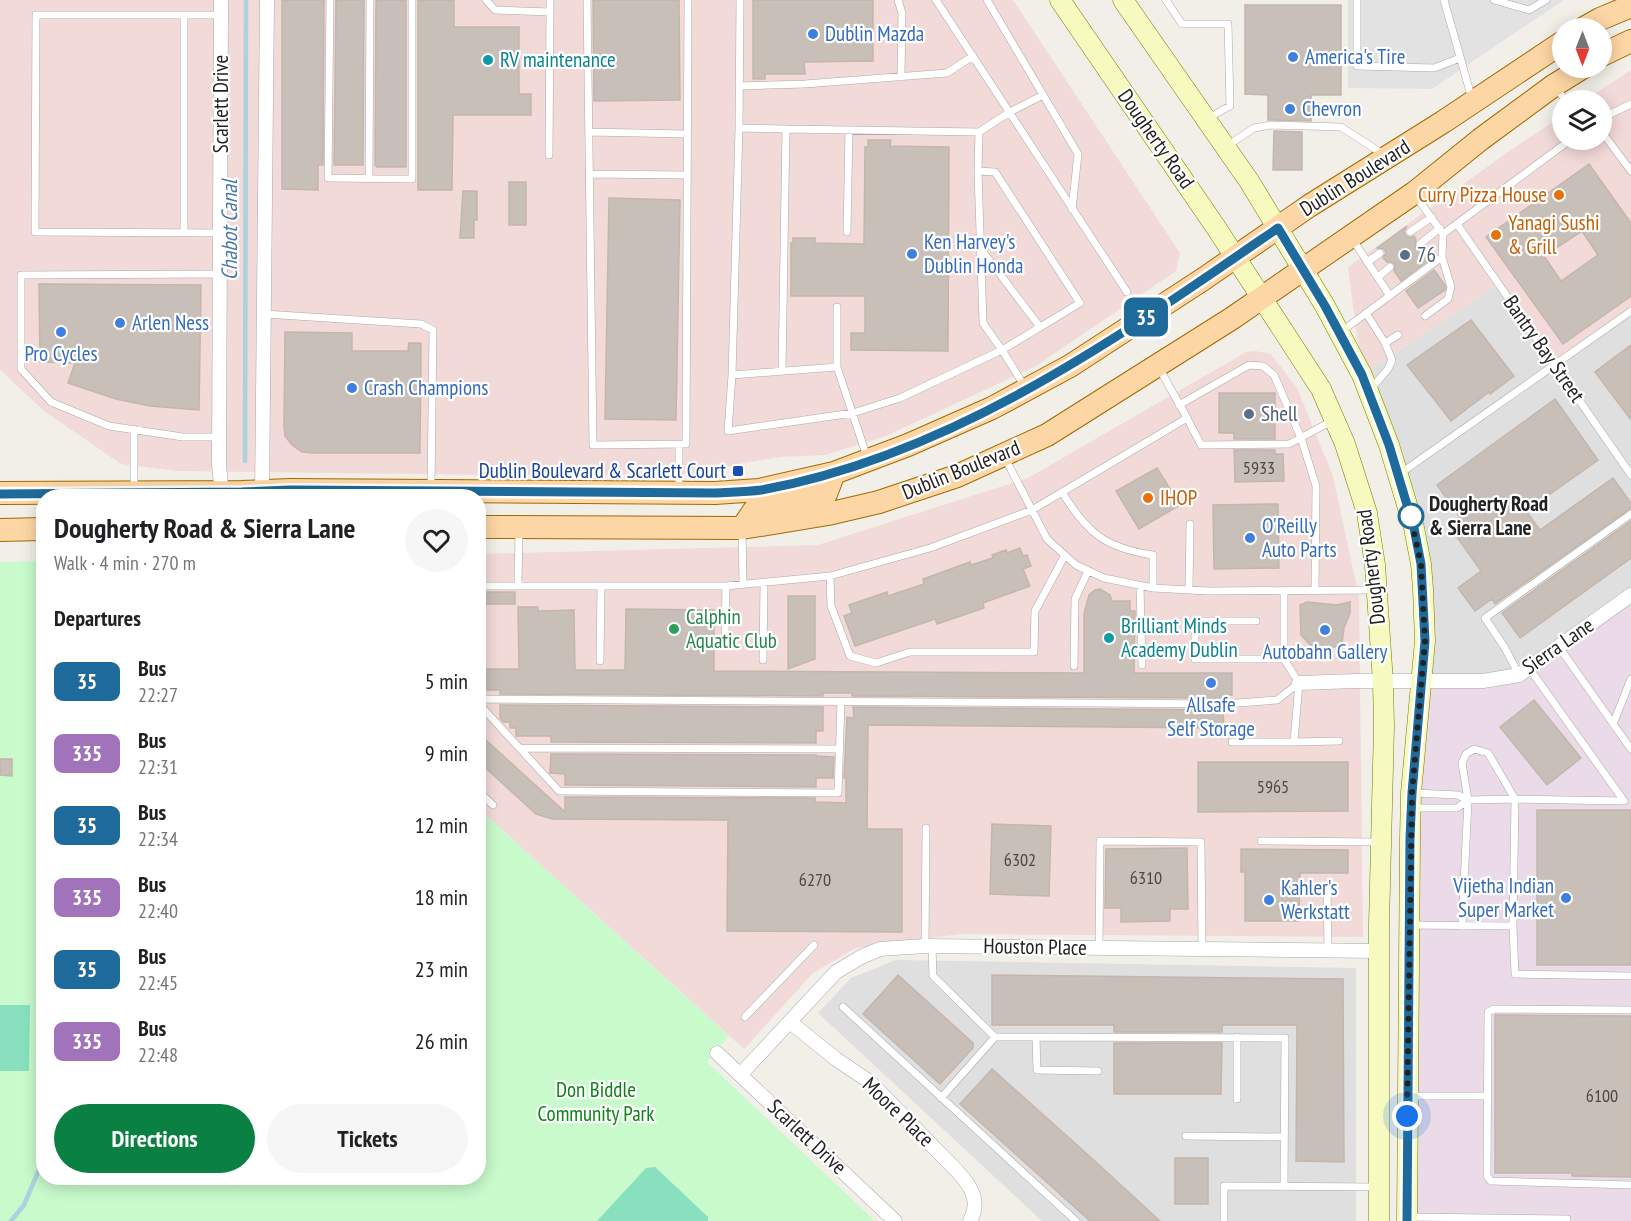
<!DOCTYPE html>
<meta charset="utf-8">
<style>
body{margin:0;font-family:"PT Sans Narrow",sans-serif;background:#f6f6f6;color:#202124;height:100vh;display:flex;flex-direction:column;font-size:22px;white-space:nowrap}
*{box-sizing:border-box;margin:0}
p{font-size:20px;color:#757577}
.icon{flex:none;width:33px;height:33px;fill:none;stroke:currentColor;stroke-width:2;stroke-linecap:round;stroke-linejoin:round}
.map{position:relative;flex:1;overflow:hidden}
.panel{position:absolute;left:36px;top:489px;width:450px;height:696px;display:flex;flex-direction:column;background:#fff;border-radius:24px;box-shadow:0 3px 15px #0003}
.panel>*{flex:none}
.badge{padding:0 12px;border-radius:9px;font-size:21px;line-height:39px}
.needle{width:39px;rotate:180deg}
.controls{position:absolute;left:1552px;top:18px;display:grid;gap:12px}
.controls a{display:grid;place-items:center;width:60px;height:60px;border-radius:50%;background:#fff;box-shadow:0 3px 15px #0003;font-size:30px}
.you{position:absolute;width:30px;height:30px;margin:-15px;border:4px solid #fff;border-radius:50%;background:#1a73e8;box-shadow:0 0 0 9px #1a73e833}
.map>.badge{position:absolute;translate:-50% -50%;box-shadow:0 0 0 3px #fff}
h2{padding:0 18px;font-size:22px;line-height:54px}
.round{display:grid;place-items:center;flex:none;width:63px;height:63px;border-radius:32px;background:#f6f6f6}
.head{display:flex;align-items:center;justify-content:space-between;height:102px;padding:0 18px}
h1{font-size:28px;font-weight:800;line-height:45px}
.cta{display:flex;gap:12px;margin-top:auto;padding:12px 18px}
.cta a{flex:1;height:69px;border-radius:36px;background:#0b8043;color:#fff;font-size:24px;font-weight:800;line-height:69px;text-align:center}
.cta a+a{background:#f6f6f6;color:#202124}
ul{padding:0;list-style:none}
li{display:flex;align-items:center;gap:18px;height:72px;padding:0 18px}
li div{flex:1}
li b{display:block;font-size:22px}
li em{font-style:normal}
li .badge{min-width:66px;font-weight:700;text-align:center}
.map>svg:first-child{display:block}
</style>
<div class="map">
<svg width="1631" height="1221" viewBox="0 0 1631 1221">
<rect width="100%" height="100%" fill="#f2efe9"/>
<path fill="#e0dfdf" d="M1499 284 1631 311V595L1519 675 1421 681 1423 589 1362 375Z
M896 960 1356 968V1221H1042L818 1013 851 978Z"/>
<path fill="#f2dad9" d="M0 0H1013L1180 253 1176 271 1036 366 886 436 825 455 781 457 738 464 704 474 494 475 177 471 121 464 44 411 0 370Z
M1631 70V311L1555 365 1499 284 1362 375 1348 267 1512 149 1563 115V140H1602V100H1585Z
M1255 351 1271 354 1297 388 1333 476 1359 597 1363 937 961 934 856 948 813 973 744 1049 479 809V554L818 545 1028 478 1246 352Z"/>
<path fill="#ebdbe8" d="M1631 595V1221H1407L1421 681 1519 675Z"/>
<path fill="#c8facc" d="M43 561 44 1178H478L479 809 729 1036 707 1062 875 1221H0V562Z"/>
<path fill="#88e0be" d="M0 1005H30L29 1071H0Z
M655 1167 708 1217V1221H597L646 1168Z"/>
<path fill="#e2e2e2" d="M1348 0H1564L1432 89 1348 88Z"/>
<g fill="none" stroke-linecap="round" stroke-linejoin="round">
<path stroke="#aad3df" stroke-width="4.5" d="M245 461 246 0
M11 1221 24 1205 44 1158"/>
</g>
<path fill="#c7bfb8" stroke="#c4b6ab" stroke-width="1.5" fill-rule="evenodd" d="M282 0H324L323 165H318V190L282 189Z
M336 0H364L363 165H334Z
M376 0H406V167H377L375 165Z
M418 0H454V27H519V94H531V115H453L452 190H418Z
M593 0H679L680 100 594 101Z
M753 0H873V61L804 62 805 74H765V79H753Z
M1245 5H1341V95H1311V121L1268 120V95L1245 94Z
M1274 131 1302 132V170H1273Z
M868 140H891L890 146 949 147 948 351 851 350V333H865V296H791V243H793V238H815V243L864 244 865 147H868Z
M1589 164 1631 223V296L1563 344 1486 237ZM1582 231 1598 255 1561 281 1544 256Z
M509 182H526V225H509Z
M463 191H477V220H474V238H460Z
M609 198 680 200 676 420 605 419Z
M1407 226 1404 232 1406 236 1410 238 1414 236 1416 240 1415 247 1419 249H1423L1430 259 1401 281 1394 271 1395 264 1391 262H1387L1383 258 1386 253 1384 249 1377 248Z
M1434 270 1445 285V290L1418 308 1406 291Z
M39 284 201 285 199 410 150 406 116 399 68 383 75 363 40 362Z
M1471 320 1514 376 1490 394 1489 392 1451 421 1407 365Z
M285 332 352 333V351H408L409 343H421L420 453H314L302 452 292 445 285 436 284 425Z
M1631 345V420L1595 372Z
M1219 393H1275V439H1234V433H1219Z
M1555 399 1598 460 1526 511 1540 530 1613 478 1631 503V508L1495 604 1492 599 1475 611 1458 588 1481 571 1452 530 1463 522 1437 485Z
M1234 450H1275V454H1283L1284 481 1235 482Z
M1157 468 1180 505 1139 529 1116 491Z
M1278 504 1279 568 1214 569 1213 505Z
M1631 521V558L1520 638 1502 613Z
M1020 548 1023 556 1027 555 1031 566 1023 569 1030 586 983 603 984 608 937 624 935 619 855 646 844 616 852 613 849 605 887 592 888 596 924 584 923 579 970 562 971 565 993 558 992 555 1006 550 1007 553Z
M1100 589 1110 595 1112 601H1130V611H1135L1134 673H1232V695H1223V698L852 696V693H823V696L500 694V690H478V669H519L518 607H538V611L574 610 575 670H625L626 609 714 610V671L1084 673V614L1089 595 1095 590Z
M478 592H515V604H478Z
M788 596H815V659L788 669Z
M1307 602 1337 605 1350 602V613L1344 628 1342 644 1336 647H1312L1301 635 1300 605Z
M1534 700 1581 758 1547 785 1500 727Z
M500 705 823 707V731H816V743L551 742V736H516V728H510V722H503L500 718Z
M853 707 1223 710 1224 728 868 725 867 829H902V932L727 931 728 820 552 819 536 814 478 761V733L565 812V797L815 798V802L846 803V778H844L847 717 854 718Z
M551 754 816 755V756L834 757 833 778H816V787L565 785V774L550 773Z
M0 759H12V776L0 775Z
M1198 762H1348V811L1198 812Z
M1537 810H1631V965H1537Z
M992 824 1051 826 1049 896 990 894Z
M1187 848 1188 909H1170V921L1121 922V908H1105L1106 849Z
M1241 849 1348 850V873H1300L1299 921H1245V872H1241Z
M898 975 973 1043V1048L940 1084 863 1014Z
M992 975 1343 979 1344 1162 1296 1161 1297 1025H1224L1222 1026V1032H1114V1025H992Z
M1495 1015 1631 1016V1177L1572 1176V1173H1495Z
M1114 1043H1222L1221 1094H1114Z
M992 1069 1086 1153 1160 1221H1090L960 1104Z
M1175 1158H1208V1204H1175Z"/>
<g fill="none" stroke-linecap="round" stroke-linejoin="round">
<defs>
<path id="lane" d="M330 0 328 178 412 179V0
M486 0 495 10 550 12V0
M587 0 593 445 686 444 688 0
M898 0 902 13 901 77
M936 0 1127 292
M987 0 1078 154 1072 209
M1166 0 1182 24H1228L1230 106 1208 118
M1357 0V66L1434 68 1460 58
M1444 0 1472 99
M1494 0 1529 10 1546 0
M739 86 805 84 947 73 973 56
M1555 88 1566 100
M1602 118 1631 104
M739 128 740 0
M589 132 687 134
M1602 132 1631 171
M1227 146 1254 128 1271 125 1341 127 1383 154
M549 155 550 12
M978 171 979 132
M590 174 687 175
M369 178 370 0
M1415 195 1443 234 1570 140
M1457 224 1631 475
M847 232 849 130
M1410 232 1432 217
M184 233V15
M221 233 35 232 36 15H221
M1353 240 1390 296
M1420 244 1440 228
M980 248 1040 327
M1367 262 1380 253
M1378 277 1390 267
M837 307V367
M1366 313 1385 343 1392 360 1388 369 1370 390
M264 314 421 324 433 330 431 487
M1425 316 1448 299 1451 287 1442 257
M1342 331 1442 257 1443 234
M1385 343 1398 335
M1159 368 1187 418
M782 371 786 129 979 132 1010 112 1043 95
M732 375 739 128 786 129
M1179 405 1249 365 1263 366 1274 375 1301 438 1316 486 1315 590
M134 429V490
M219 437H183L109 426 51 402 21 369V275L220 274
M867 457 837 367 732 375 728 431 853 413 900 398 1002 350 983 323 978 171 995 172 1080 303 1002 350 1025 387
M1005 458 1047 539 1076 565 1104 578 1153 588 1208 591 1374 590
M1401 473 1631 311
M679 490V444
M1062 492C1087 533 1105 548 1153 555V588
M742 530 743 585
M830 576 831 606 850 656 876 663 910 652H1034L1035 611 1065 555
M478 586H726L830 576 930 548 1032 510 1187 418 1201 445 1289 444 1332 421
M518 586 519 531
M1140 586 1142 665
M1189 590 1190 524
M1256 621H1195V659H1284
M725 642 726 586
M1559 647 1631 749
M763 660 764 582
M600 661 601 586
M1074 666 1075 599 1088 571
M1529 668 1624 801 1515 799 1513 926 1515 974 1631 976
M1519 675 1505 648 1485 618 1631 514
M478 699 1225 704 1277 700 1299 683
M478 703 559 791 838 793 841 702
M1613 724 1631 679
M1232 742H1294L1299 683 1284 659V591
M1294 742 1339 741
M520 748 840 749
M478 791 493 805
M1414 793 1458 795 1468 800 1515 799 1488 753 1474 749 1466 754 1462 763 1468 800 1462 926
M1411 808H1457L1468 800
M1261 841 1378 842
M1327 886 1328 950
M1410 925 1513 926
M925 946 926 828
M932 946 933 976 995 1037H1036
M1099 948 1100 841 1201 842 1202 949
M843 1007 1076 1221
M1631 1010 1494 1009 1488 1012 1487 1176 1491 1181 1631 1185
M745 1017 814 945
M1098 1071 1037 1070 1036 1037 1285 1038 1284 1186
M1410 1096H1488
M941 1098 995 1037
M1237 1099V1037
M1186 1136 1284 1137
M1409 1217 1567 1219V1221
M1224 1221V1186L1378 1187"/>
<path id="street" d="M221 0 219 464 222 496
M262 496 267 0
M1299 683 1355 681H1483L1519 675 1631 595
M790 1022 836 1059 870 1082 958 1172C971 1186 981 1202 970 1221
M717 1053 895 1221
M740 1075 836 972 861 957 880 949 925 946 1380 951"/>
<path id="secondary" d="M1060 0 1215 226 1321 389 1345 444 1367 513 1375 565 1383 682 1384 726 1379 925V1221
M1123 0 1249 181 1325 306 1362 375 1389 445 1414 528 1421 564 1423 589 1425 641 1411 793 1410 838 1407 1221"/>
<path id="primary" d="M1584 28 1600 19 1631 6
M1602 55 1631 41
M0 493 242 492 290 490 715 493 759 490 834 473 908 445 992 408 1070 366 1205 278 1309 206 1443 122 1563 42
M478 527 742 528 828 514 879 502 957 476 1047 435 1231 319 1414 193 1481 139 1553 86 1582 68
M742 528 755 509 826 494 834 473
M0 530 44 529"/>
</defs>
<use href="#lane" stroke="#a9a9a9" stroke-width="8"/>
<use href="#street" stroke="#a9a9a9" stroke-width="15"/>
<use href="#secondary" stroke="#707d05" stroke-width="21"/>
<use href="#primary" stroke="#a06b00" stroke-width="24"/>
<use href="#lane" stroke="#fff" stroke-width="7"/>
<use href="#street" stroke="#fff" stroke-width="14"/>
<use href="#secondary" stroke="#f7fabf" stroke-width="20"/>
<use href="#primary" stroke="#fcd6a4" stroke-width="22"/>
</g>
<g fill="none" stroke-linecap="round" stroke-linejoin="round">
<defs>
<path id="line" d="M0 494 242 492 290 490 715 493C730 492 746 492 761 490 952 456 1121 336 1278 228L1325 306 1362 375 1389 445 1414 528 1421 564 1425 641 1412 793 1410 838 1407 1221"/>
</defs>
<use href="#line" stroke="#fff" stroke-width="14"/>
<use href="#line" stroke="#1e6b9b" stroke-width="9"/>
<path stroke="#222" stroke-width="6" stroke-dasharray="0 10.8" d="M1407 1116 1412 793 1425 641 1421 564 1409 510 1411 516"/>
</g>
<g fill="#3f7fe0" stroke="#fff" stroke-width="2">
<circle cx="813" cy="34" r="6"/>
<circle cx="1293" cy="57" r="6"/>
<circle cx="1290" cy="109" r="6"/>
<circle cx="912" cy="254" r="6"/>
<circle cx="120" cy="323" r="6"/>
<circle cx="61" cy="332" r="6"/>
<circle cx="352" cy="388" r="6"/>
<circle cx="1250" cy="538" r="6"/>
<circle cx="1325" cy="630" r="6"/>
<circle cx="1211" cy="683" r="6"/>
<circle cx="1566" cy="898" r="6"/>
<circle cx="1269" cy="900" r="6"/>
</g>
<g fill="#0f9aa8" stroke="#fff" stroke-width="2">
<circle cx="488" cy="60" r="6"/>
<circle cx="1109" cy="638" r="6"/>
</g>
<g fill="#e8710a" stroke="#fff" stroke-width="2">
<circle cx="1559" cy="195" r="6"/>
<circle cx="1496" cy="235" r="6"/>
<circle cx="1148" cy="498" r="6"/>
</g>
<g fill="#5c6f8a" stroke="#fff" stroke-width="2">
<circle cx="1405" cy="255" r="6"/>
<circle cx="1249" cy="414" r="6"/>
</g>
<rect fill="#1a4fb4" stroke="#fff" stroke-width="2" x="732" y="465" width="12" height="12" rx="3"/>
<circle fill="#fff" stroke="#1e6b9b" stroke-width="3" cx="1411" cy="516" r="12"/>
<circle fill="#2e9e5b" stroke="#fff" stroke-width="2" cx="674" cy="629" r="6"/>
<g text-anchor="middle" stroke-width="4.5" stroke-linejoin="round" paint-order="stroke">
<g font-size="18" fill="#4b4948">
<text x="1259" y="474">5933</text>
<text x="1273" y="793">5965</text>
<text x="1020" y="866">6302</text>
<text x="1146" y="884">6310</text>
<text x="815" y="886">6270</text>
<text x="1602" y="1102">6100</text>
</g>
<g font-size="21" fill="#366cbe" stroke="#fff" text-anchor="start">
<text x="825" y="41">Dublin Mazda</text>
<text x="1305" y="64">America's Tire</text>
<text x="1302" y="116">Chevron</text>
<text x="924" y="249">Ken Harvey's<tspan x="924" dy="24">Dublin Honda</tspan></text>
<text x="132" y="330">Arlen Ness</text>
<text x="61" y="361" text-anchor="middle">Pro Cycles</text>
<text x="364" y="395">Crash Champions</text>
<text x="1262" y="533">O'Reilly<tspan x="1262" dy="24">Auto Parts</tspan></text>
<text x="1325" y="659" text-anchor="middle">Autobahn Gallery</text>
<text x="1211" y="712" text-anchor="middle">Allsafe<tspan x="1211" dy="24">Self Storage</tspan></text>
<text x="1554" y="893" text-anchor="end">Vijetha Indian<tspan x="1554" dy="24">Super Market</tspan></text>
<text x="1281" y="895">Kahler's<tspan x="1281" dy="24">Werkstatt</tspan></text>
</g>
<g font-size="21" fill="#0d838f" stroke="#fff" text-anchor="start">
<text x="500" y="67">RV maintenance</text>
<text x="1121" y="633">Brilliant Minds<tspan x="1121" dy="24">Academy Dublin</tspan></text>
</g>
<g font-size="21" fill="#222" stroke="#fff">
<text transform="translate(221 104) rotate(-90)" y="7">Scarlett Drive</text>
<text transform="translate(1156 139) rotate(55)" y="7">Dougherty Road</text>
<text transform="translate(1355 178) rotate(-32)" y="7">Dublin Boulevard</text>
<text transform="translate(1544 349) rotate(55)" y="7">Bantry Bay Street</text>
<text transform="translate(961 470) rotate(-22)" y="7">Dublin Boulevard</text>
<text transform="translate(1371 567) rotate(-97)" y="7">Dougherty Road</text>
<text transform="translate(1558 646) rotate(-35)" y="7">Sierra Lane</text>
<text transform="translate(1035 947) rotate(1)" y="7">Houston Place</text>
<text transform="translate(898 1112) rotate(44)" y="7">Moore Place</text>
<text transform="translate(807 1137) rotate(43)" y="7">Scarlett Drive</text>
</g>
<g font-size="21" fill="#c56008" stroke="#fff" text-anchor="start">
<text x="1547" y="202" text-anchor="end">Curry Pizza House</text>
<text x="1508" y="230">Yanagi Sushi<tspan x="1508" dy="24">&amp; Grill</tspan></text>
<text x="1160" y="505">IHOP</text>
</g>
<g font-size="21" fill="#4e5e75" stroke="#fff" text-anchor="start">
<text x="1417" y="262">76</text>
<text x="1261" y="421">Shell</text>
</g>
<g font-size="21" fill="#164399" stroke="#fff" text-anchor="end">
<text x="726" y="478">Dublin Boulevard &amp; Scarlett Court</text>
</g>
<g font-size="21" font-weight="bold" fill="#222" stroke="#fff" text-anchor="start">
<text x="1429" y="511">Dougherty Road<tspan x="1429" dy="24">&amp; Sierra Lane</tspan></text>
</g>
<g font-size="21" fill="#27864d" stroke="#fff" text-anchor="start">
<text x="686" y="624">Calphin<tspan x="686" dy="24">Aquatic Club</tspan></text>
</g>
<g font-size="21" fill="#0c8416" stroke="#fff">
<text x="596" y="1097">Don Biddle<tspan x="596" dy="24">Community Park</tspan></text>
</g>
<g font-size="22" font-style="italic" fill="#4a7aab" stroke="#fff">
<text transform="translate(229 230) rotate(-90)" y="8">Chabot Canal</text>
</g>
</g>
</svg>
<div class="controls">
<a><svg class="needle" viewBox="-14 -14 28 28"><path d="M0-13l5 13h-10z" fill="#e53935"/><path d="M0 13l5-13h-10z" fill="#757577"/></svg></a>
<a><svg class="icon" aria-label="layers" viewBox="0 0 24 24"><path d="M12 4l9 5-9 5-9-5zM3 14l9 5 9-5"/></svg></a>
</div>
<div class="you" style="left:1407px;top:1116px"></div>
<b class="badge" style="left:1146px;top:317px;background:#1e6b9b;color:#fff">35</b>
<section class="panel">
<div class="head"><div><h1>Dougherty Road &amp; Sierra Lane</h1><p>Walk · 4 min · 270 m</p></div><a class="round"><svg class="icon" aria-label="heart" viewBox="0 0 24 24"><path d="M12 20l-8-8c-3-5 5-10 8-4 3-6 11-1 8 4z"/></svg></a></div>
<h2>Departures</h2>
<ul>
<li><span class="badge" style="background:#1e6b9b;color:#fff">35</span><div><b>Bus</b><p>22:27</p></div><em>5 min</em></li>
<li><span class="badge" style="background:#a173ba;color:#fff">335</span><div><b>Bus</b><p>22:31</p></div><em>9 min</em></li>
<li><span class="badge" style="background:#1e6b9b;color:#fff">35</span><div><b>Bus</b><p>22:34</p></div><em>12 min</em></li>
<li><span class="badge" style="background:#a173ba;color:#fff">335</span><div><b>Bus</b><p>22:40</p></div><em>18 min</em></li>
<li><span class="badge" style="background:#1e6b9b;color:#fff">35</span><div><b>Bus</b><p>22:45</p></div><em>23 min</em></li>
<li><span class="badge" style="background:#a173ba;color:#fff">335</span><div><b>Bus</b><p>22:48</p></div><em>26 min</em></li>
</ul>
<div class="cta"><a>Directions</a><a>Tickets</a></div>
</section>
</div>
